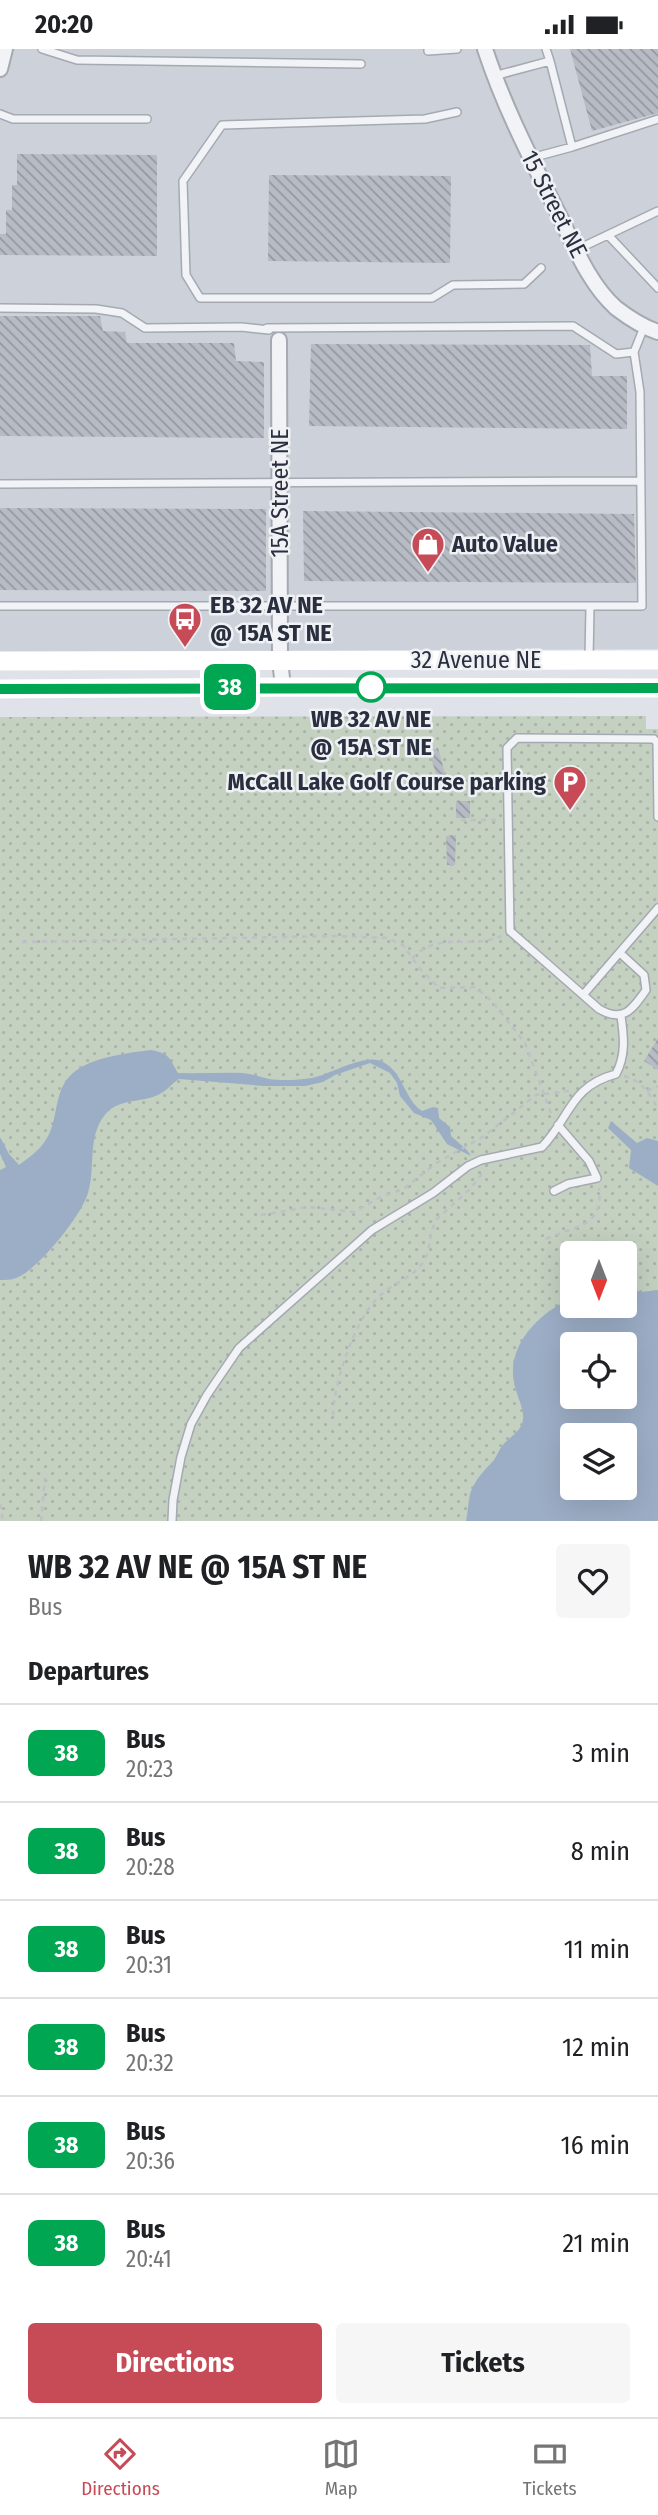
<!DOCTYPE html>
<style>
body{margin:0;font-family:"Fira Sans Condensed",sans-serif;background:#f6f6f6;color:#202124;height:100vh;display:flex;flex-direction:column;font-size:26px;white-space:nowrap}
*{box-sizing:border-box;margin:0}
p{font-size:23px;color:#757577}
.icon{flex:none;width:38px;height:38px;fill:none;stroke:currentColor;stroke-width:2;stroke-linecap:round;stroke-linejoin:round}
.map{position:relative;height:1472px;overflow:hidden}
.details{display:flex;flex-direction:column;background:#fff;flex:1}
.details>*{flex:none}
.badge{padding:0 14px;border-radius:10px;font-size:24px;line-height:46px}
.needle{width:46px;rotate:180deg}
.fabs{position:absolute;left:560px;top:1192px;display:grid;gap:14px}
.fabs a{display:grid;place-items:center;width:77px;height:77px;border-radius:7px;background:#fff;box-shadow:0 7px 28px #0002;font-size:35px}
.map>.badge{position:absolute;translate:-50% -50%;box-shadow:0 0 0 4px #fff}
h2{padding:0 28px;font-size:26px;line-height:63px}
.round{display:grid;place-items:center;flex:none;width:74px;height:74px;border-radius:7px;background:#f6f6f6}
.headline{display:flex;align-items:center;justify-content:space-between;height:119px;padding:0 28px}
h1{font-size:33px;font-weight:700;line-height:52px}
.primary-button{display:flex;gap:14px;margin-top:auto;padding:14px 28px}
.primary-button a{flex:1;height:80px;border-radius:7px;background:#c64b57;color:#fff;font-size:28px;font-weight:700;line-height:80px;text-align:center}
.primary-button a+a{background:#f6f6f6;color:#202124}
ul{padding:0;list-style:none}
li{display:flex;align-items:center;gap:21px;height:98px;padding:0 28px;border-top:2px solid #e0e0e0}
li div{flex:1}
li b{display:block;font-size:26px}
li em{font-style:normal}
li .badge{min-width:77px;font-weight:700;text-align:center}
.status{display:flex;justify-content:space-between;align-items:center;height:49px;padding:0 35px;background:#fff;direction:ltr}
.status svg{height:19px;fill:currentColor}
.tab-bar{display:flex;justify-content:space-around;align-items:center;height:98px;border-top:2px solid #e0e0e0;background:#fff;font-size:19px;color:#757577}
.tab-bar a{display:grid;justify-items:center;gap:4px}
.tab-bar .selected{color:#c64b57}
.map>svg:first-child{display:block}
</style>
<div class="status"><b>20:20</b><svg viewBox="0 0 49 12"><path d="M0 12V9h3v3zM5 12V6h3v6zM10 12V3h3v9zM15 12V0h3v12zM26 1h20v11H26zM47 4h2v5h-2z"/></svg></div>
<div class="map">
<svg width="658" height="1472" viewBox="0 0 658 1472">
<defs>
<pattern id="grass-dots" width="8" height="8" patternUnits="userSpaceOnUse" patternTransform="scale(1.75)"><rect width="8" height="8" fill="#c4d1c1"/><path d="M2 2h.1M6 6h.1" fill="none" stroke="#a8b4a7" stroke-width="1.8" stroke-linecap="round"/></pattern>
<pattern id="building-back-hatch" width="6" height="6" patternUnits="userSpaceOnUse" patternTransform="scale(1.75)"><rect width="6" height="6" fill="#b7bbc4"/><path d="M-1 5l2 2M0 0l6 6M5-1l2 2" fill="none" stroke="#9598a1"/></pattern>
</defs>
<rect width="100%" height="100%" fill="#dfe2e8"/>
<path fill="#cdd1d9" d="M0 0H658V600L0 603Z"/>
<path fill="url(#grass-dots)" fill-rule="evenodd" d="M646 667V680H658V1472H0V668ZM572 1204H625V1256H572ZM572 1295H625V1348H572ZM572 1386H625V1438H572Z"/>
<path fill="#9caec6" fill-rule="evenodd" d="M151 1001C171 1005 169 1009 178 1024 200 1025 221 1023 243 1024 252 1025 260 1028 269 1030 282 1032 299 1031 312 1029 331 1025 366 1003 383 1013 404 1024 404 1050 422 1062L433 1058 438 1059 439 1069 450 1078 451 1087 467 1101 471 1107 447 1095 431 1071 414 1064 400 1047 397 1034 390 1024 370 1014 335 1026 323 1033 305 1037H264L179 1030C171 1035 167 1042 158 1046 141 1054 117 1049 104 1067 87 1090 96 1118 88 1144 82 1166 37 1222 16 1229 11 1231 5 1231 0 1231V1121L6 1118 0 1105V1088L9 1105 19 1116C30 1108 40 1101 47 1089 59 1069 53 1041 73 1024 91 1008 128 1004 151 1001Z
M611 1072 637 1094 647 1089 658 1092V1137L629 1119 631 1101 608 1079Z
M625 1238 641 1243 658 1241V1472H466C468 1463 468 1454 470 1445 475 1430 484 1422 494 1411 497 1406 499 1401 502 1397 507 1390 517 1385 521 1377 527 1365 519 1353 516 1341 502 1300 538 1264 572 1249V1256H625ZM572 1295H625V1348H572ZM572 1386H625V1438H572Z"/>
<path fill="url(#building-back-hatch)" d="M570 0H658V64L592 82Z
M17 105 157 106V207L0 206V185H6V161H12V136H17Z
M269 126 451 127 450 214 268 212Z
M0 267H100L103 282 125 283 127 294H234L236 312 264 313V389L0 387Z
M311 295 590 296 592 327H627V380L309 377Z
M0 459 266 460V542L0 541Z
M303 462 634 465 636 534 304 532Z
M438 699 447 732 439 735 429 702Z
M456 752H470V769H456Z
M456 786 455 816H447L446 787Z
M658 989V1021L644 1012Z"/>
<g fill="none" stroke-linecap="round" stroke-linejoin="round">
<defs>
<path id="service" d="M42 0 77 11 361 15
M428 0V2L457 0
M494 27 550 12 546 0
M457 63 425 70 222 76 183 132 186 226 200 249H432L453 236 524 235 541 219
M0 65 13 70H147
M572 98 658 70
M531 109 572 98 550 12
M608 186 658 239
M576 201 658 162
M0 259 96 260 122 264 145 279 241 278 269 281
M267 279 573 277 616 305 634 303 644 278
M0 435 641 432
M0 557H642L640 343 634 303
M589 610 590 558
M620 904 644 926 646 941C632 961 623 974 599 960L510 882 507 699 517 689 654 690 657 694 658 768
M583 946 658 859
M554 1142 568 1135 597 1129 589 1112 558 1076
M172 1472 173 1451 181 1408 191 1375 207 1346 239 1299 372 1181 433 1144 468 1117 481 1111 542 1098C570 1069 570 1037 616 1025 626 1006 624 988 621 967"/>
<path id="minor" d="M485 0C503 55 529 106 555 158 572 191 587 233 616 259 629 269 643 278 658 283
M0 20 5 0
M279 291 280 611 283 638"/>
</defs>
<use href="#service" stroke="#a5a9b2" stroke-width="10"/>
<use href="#minor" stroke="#a5a9b2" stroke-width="18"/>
<path stroke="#bec0c6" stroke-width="2.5" stroke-dasharray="5 5" stroke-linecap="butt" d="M461 771H501
M22 893 336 887 387 889 403 896 420 920 439 939 475 938 491 951 525 994 552 1067
M412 909C418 905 423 899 430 897 453 888 477 898 501 887
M624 1027C641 1031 650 1045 658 1060
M647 1042 658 1037
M261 1166 308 1158 354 1163 379 1149 405 1139 435 1115 484 1087 536 1046 569 1042
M546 1190C573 1177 604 1179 599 1139
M333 1366C334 1333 356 1265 383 1244 396 1233 411 1229 422 1215 432 1201 428 1184 437 1170L470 1140 485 1121
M0 1455 3 1472
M41 1472 45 1429"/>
<use href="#service" stroke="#f2f3f6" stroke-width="7"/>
<use href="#minor" stroke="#f2f3f6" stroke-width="14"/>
<path stroke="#fff" stroke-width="19" d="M0 612 658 611
M0 640 283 638 658 639"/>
</g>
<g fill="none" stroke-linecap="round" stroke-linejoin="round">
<defs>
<path id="line" d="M0 640 658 639"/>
</defs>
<use href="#line" stroke="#fff" stroke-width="16"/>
<use href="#line" stroke="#00a651" stroke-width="10"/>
</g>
<defs>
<symbol id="shop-pin" viewBox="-11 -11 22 30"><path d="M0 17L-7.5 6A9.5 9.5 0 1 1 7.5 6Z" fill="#c64b57" stroke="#eff1f5"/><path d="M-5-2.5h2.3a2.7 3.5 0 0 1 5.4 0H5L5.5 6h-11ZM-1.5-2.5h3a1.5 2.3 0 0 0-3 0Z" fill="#fff"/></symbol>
<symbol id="bus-pin" viewBox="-11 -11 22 30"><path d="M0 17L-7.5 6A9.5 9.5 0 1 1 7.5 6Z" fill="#c64b57" stroke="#eff1f5"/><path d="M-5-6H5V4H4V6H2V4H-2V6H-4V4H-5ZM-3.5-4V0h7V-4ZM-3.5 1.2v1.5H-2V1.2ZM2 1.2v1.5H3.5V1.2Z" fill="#fff"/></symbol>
<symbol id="parking-pin" viewBox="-11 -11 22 30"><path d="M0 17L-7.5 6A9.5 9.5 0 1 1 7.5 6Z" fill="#c64b57" stroke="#eff1f5"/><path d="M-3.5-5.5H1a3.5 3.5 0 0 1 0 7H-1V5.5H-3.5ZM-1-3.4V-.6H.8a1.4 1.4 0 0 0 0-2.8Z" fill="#fff"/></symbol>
</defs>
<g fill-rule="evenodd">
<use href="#shop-pin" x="409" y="476" width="38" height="52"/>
<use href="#bus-pin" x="166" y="551" width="38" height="52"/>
<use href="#parking-pin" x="551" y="714" width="38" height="52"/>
</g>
<circle fill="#fff" stroke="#00a651" stroke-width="3.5" cx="371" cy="638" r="14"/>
<g text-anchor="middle" stroke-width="5" stroke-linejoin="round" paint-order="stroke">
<g font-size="24" fill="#292f3e" stroke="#eff1f5">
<text transform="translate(554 155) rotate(63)" y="8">15 Street NE</text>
<text transform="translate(280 444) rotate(-90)" y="8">15A Street NE</text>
<text x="476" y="619">32 Avenue NE</text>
</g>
<g font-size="24" font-weight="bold" fill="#292f3e" stroke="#eff1f5" text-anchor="start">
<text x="452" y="503">Auto Value</text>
<text x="210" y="564">EB 32 AV NE<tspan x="210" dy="28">@ 15A ST NE</tspan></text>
<text x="546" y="741" text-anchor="end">McCall Lake Golf Course parking</text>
</g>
<g font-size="24" font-weight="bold" fill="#292f3e" stroke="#eff1f5">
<text x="371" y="678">WB 32 AV NE<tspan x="371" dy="28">@ 15A ST NE</tspan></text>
</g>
</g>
</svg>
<div class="fabs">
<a><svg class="needle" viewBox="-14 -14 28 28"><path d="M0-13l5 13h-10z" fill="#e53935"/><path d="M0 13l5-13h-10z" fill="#757577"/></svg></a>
<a><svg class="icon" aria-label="locate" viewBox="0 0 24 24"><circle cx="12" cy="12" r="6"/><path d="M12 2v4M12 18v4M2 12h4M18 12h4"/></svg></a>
<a><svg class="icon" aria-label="layers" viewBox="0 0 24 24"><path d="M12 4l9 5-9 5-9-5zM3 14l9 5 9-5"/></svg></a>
</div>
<b class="badge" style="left:230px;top:638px;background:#00a651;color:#fff">38</b>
</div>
<section class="details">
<div class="headline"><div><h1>WB 32 AV NE @ 15A ST NE</h1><p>Bus</p></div><a class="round"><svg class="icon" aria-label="heart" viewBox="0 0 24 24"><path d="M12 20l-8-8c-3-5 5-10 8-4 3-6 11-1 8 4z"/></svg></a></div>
<h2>Departures</h2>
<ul>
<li><span class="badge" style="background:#00a651;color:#fff">38</span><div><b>Bus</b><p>20:23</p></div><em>3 min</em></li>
<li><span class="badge" style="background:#00a651;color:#fff">38</span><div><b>Bus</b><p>20:28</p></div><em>8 min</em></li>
<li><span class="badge" style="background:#00a651;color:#fff">38</span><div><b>Bus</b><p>20:31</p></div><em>11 min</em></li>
<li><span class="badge" style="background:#00a651;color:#fff">38</span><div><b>Bus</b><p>20:32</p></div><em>12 min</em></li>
<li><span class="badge" style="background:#00a651;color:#fff">38</span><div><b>Bus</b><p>20:36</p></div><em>16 min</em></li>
<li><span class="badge" style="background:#00a651;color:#fff">38</span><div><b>Bus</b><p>20:41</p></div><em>21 min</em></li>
</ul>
<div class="primary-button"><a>Directions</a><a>Tickets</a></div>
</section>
<nav class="tab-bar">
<a class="selected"><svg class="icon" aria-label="directions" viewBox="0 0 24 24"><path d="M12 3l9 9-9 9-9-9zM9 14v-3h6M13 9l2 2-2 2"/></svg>Directions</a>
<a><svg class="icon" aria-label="map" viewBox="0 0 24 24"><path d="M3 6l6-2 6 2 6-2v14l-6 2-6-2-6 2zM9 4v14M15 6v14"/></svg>Map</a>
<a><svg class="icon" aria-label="tickets" viewBox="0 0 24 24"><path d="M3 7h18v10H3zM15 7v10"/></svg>Tickets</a>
</nav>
